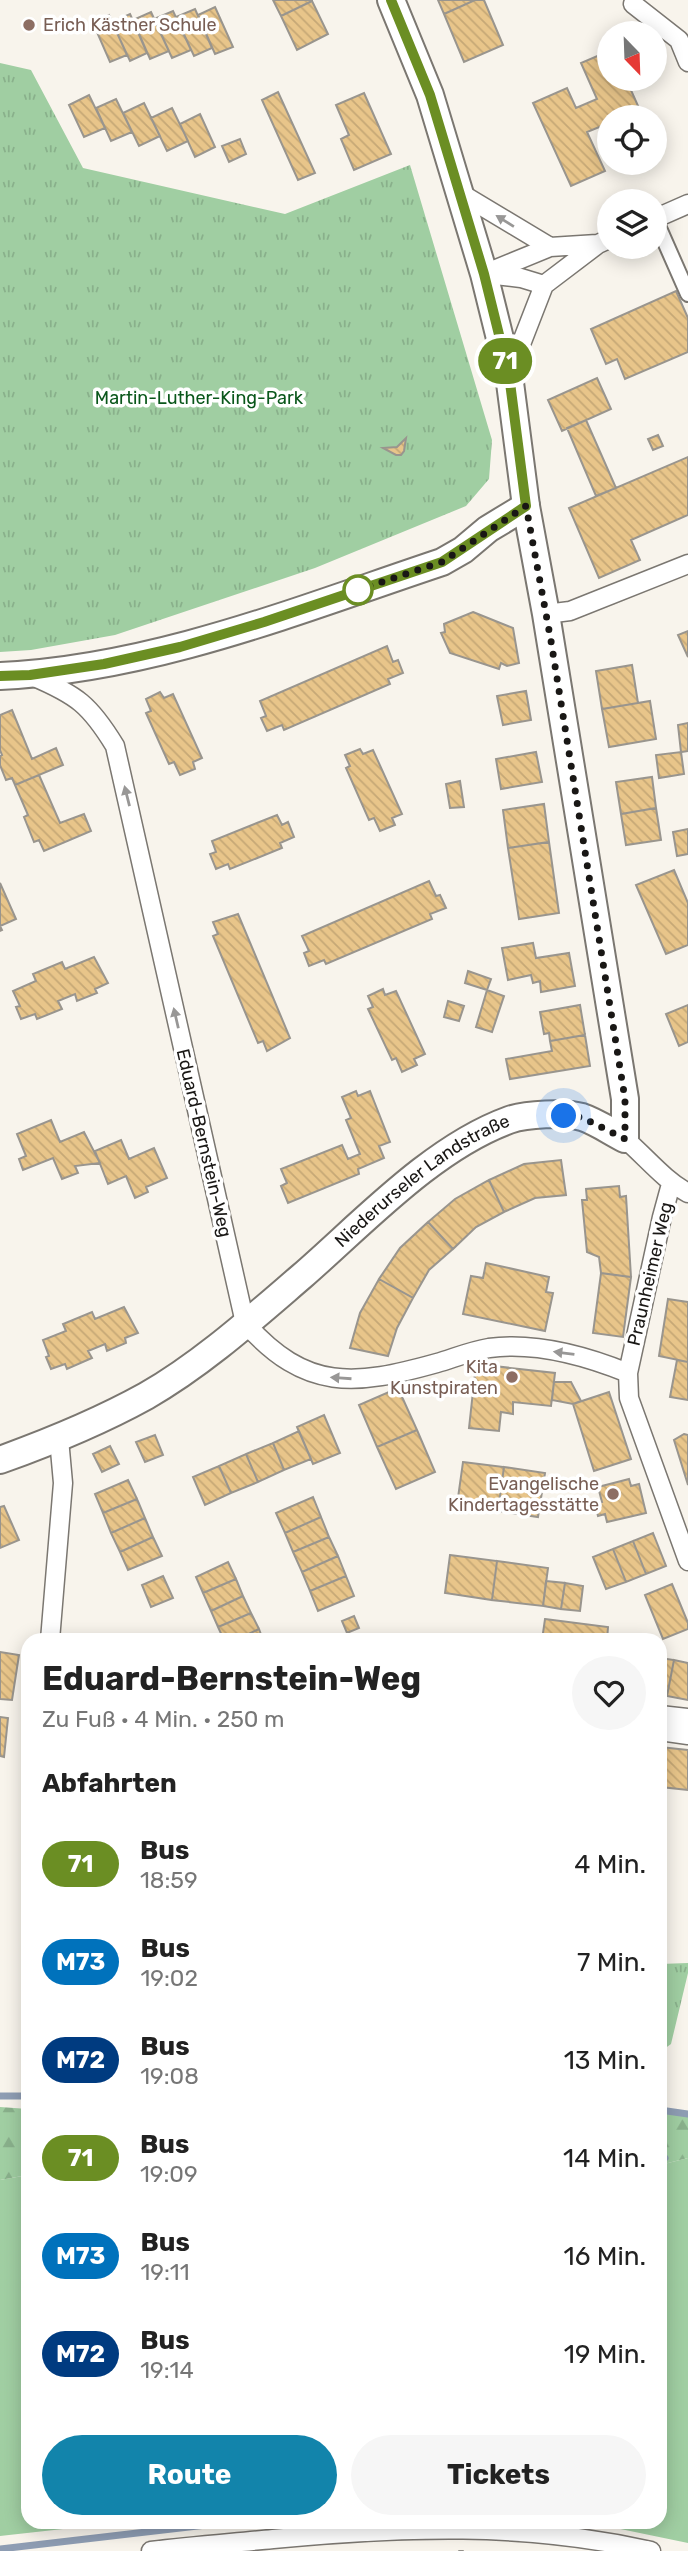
<!DOCTYPE html>
<html lang="de">
<meta charset="utf-8">
<style>
body{margin:0;font-family:Rubik,sans-serif;background:#f6f6f6;color:#222;height:100vh;display:flex;flex-direction:column;font-size:26px;white-space:nowrap}
*{box-sizing:border-box;margin:0}
p{font-size:23px;color:#767676}
.icon{flex:none;width:38px;height:38px;fill:none;stroke:currentColor;stroke-width:2;stroke-linecap:round;stroke-linejoin:round}
.map{position:relative;flex:1;overflow:hidden}
.sheet{position:absolute;left:21px;top:1633px;width:646px;height:896px;display:flex;flex-direction:column;background:#fff;border-radius:21px;box-shadow:0 4px 18px #0003}
.sheet>*{flex:none}
.badge{padding:0 14px;border-radius:23px;font-size:24px;line-height:46px}
.needle{width:46px;rotate:157deg}
.buttons{position:absolute;left:597px;top:21px;display:grid;gap:14px}
.buttons a{display:grid;place-items:center;width:70px;height:70px;border-radius:50%;background:#fff;box-shadow:0 4px 18px #0003;font-size:35px}
.you{position:absolute;width:35px;height:35px;margin:-18px;border:5px solid #fff;border-radius:50%;background:#1a73e8;box-shadow:0 0 0 10px #1a73e833}
.map>.badge{position:absolute;translate:-50% -50%;box-shadow:0 0 0 4px #fff}
h2{padding:0 21px;font-size:26px;line-height:63px}
.round{display:grid;place-items:center;flex:none;width:74px;height:74px;border-radius:37px;background:#f6f6f6}
.overview{display:flex;align-items:center;justify-content:space-between;height:119px;padding:0 21px}
h1{font-size:33px;font-weight:700;line-height:52px}
.primary-button{display:flex;gap:14px;margin-top:auto;padding:14px 21px}
.primary-button a{flex:1;height:80px;border-radius:42px;background:#1284ab;color:#fff;font-size:28px;font-weight:700;line-height:80px;text-align:center}
.primary-button a+a{background:#f6f6f6;color:#222}
ul{padding:0;list-style:none}
li{display:flex;align-items:center;gap:21px;height:98px;padding:0 21px}
li div{flex:1}
li b{display:block;font-size:26px}
li em{font-style:normal}
li .badge{min-width:77px;font-weight:700;text-align:center}
.map>svg:first-child{display:block}
</style>
<div class="map">
<svg width="688" height="2551" viewBox="0 0 688 2551">
<defs>
<pattern id="forest-firs" width="22" height="20" patternUnits="userSpaceOnUse" patternTransform="scale(1.75)"><rect width="22" height="20" fill="#a0cea2"/><path d="M5 1l3.5 6h-7zM16 11l3.5 6h-7z" fill="#89b08b"/></pattern>
<pattern id="park-tufts" width="24" height="20" patternUnits="userSpaceOnUse" patternTransform="scale(1.75)"><rect width="24" height="20" fill="#a0cea2"/><path d="M3 7l-1-3M5 7V3M7 7l1-3M15 17l-1-3M17 17v-4M19 17l1-3" fill="none" stroke="#89b08b"/></pattern>
<pattern id="building-back-hatch" width="6" height="6" patternUnits="userSpaceOnUse" patternTransform="scale(1.75)"><rect width="6" height="6" fill="#e8c58a"/><path d="M-1 5l2 2M0 0l6 6M5-1l2 2" fill="none" stroke="#c6a876"/></pattern>
</defs>
<rect width="100%" height="100%" fill="#f8f4ec"/>
<path fill="#a0cea2" d="M688 2158V2543L606 2526 569 2522H660V2165Z
M28 2175V2522H126L0 2536V2180Z"/>
<path fill="url(#forest-firs)" d="M0 2107 28 2109V2175L0 2180Z
M660 2110 688 2111V2158L660 2165Z"/>
<path fill="url(#park-tufts)" d="M0 63 31 70 83 168 285 214 410 165 492 440 489 479 466 506 315 568 115 635 31 650 0 652Z
M688 1963V1973L671 2044 660 2052V1964Z"/>
<g fill="none" stroke-linecap="round" stroke-linejoin="round">
<path stroke="#8e9db3" stroke-width="7" d="M0 2096H28
M660 2110 688 2114
M660 2162 665 2158
M0 2549 232 2522"/>
</g>
<path fill="url(#building-back-hatch)" stroke="#99958e" stroke-width="2" d="M273 0H312V1L281 16Z
M438 0H475L444 14Z
M475 0H484L503 45 464 62 444 14Z
M312 1 328 34 297 50 281 16Z
M215 7 233 47 215 54 198 15Z
M195 9 212 48 194 56 176 17Z
M173 11 191 50 172 58 154 19Z
M151 12 169 51 150 59 133 20Z
M130 14 147 53 130 61 112 22Z
M109 15 127 55 110 62 93 23Z
M609 51V79H626L643 117H609V123L587 132 605 171 571 186 533 103 567 88 576 108 597 99 581 63Z
M278 92 315 173 298 180 262 100Z
M364 93 391 154 354 170 341 139 349 135 336 105Z
M89 95 105 128 84 137 69 105Z
M116 99 132 132 111 141 96 108Z
M144 103 160 136 139 146 123 113Z
M172 108 188 141 167 151 151 118Z
M200 114 215 147 195 157 180 124Z
M240 139 246 154 229 162 222 146Z
M676 291 688 318V352L625 379 617 359 606 364 591 329Z
M597 378 611 409 562 431 548 400Z
M586 420 616 488 596 496 567 428Z
M658 435 663 446 653 450 648 439Z
M406 438 404 451 401 455H396L383 448 397 447Z
M688 457V515L631 540 640 560 599 578 569 508Z
M473 612 513 628 519 663 507 666 501 663 499 669 450 653 441 633 445 632 444 624Z
M688 631V657L678 635Z
M387 646 393 662 398 660 403 673 388 679 390 684 284 730 282 725 267 731 261 718 266 716 260 701Z
M632 665 638 703 602 709 596 671Z
M526 691 531 720 503 725 497 696Z
M160 692 164 698 173 694 202 758 193 762 195 769 180 775 174 762 169 764 146 713 151 711 146 699Z
M650 701 656 739 609 747 602 709Z
M12 710 32 759 56 748 63 765 15 785 12 778 6 780 0 765V756L2 755 0 750V715Z
M688 723V751L681 752 678 725Z
M360 749 363 754 373 750 402 814 392 818 395 825 380 831 374 818 369 820 346 768 350 766 345 755Z
M536 752 542 782 501 789 496 759Z
M681 752 684 774 659 778 656 755Z
M39 775 60 823 84 814 91 831 44 851 39 840 34 842 24 817 28 815 15 785Z
M652 777 656 808 621 814 616 782Z
M460 781 464 807 450 808 446 784Z
M544 804 549 842 508 848 503 810Z
M656 808 661 840 626 845 621 814Z
M277 815 282 825 288 822 294 837 280 843 282 848 230 869 228 864 216 869 210 854 216 852 212 841Z
M688 829V854L677 856 673 832Z
M549 842 559 913 519 919 508 848Z
M674 870 688 903V945L666 954 636 885Z
M429 881 436 896 440 895 446 908 430 914 432 919 326 964 324 960 309 966 304 953 309 951 302 936Z
M0 883 16 919 0 926 2 930 0 931Z
M238 914 290 1038 267 1051 263 1041 258 1043 213 936 218 934 213 922Z
M533 943 536 958 569 953 575 986 541 992 540 981 533 983 531 975 508 980 502 948Z
M94 957 108 983 95 989 97 993 77 1001 75 994 58 1001 62 1009 37 1019 35 1014 21 1019 16 1007 20 1006 13 991 36 981 33 974 62 962 65 969Z
M468 971 491 979 487 990 465 983Z
M383 989 385 995 396 991 425 1054 414 1059 417 1065 402 1072 396 1058 392 1060 368 1009 373 1007 368 996Z
M487 990 504 996 492 1032 476 1027Z
M448 1001 464 1006 459 1021 444 1017Z
M580 1005 585 1035 550 1041 549 1033 544 1034 540 1012Z
M688 1005V1042L679 1046 666 1014Z
M585 1035 590 1066 510 1079 506 1059 552 1051 550 1041Z
M356 1091 358 1096 370 1091 390 1142 379 1146 384 1158 358 1169 359 1174 288 1203 281 1186 287 1183 281 1169 342 1145 348 1159 360 1154 346 1120 351 1118 342 1097Z
M51 1120 60 1142 84 1132 100 1163 75 1166 78 1173 62 1179 53 1158 23 1170 19 1159 26 1156 17 1134Z
M121 1140 129 1159 154 1148 167 1178 146 1187 148 1192 135 1198 126 1176 108 1184 95 1151Z
M561 1160 566 1195 535 1198 504 1212 489 1180 524 1164Z
M489 1180 504 1212 476 1227 453 1249 428 1222 455 1199Z
M619 1186 620 1197 626 1196 631 1277 601 1273 599 1257 587 1252 582 1200H587L586 1189Z
M428 1222 453 1249 429 1270 413 1298 379 1279 400 1248Z
M486 1263 549 1277 546 1292 553 1293 545 1331 463 1314 471 1276 483 1278Z
M601 1273 631 1277 623 1337 593 1333Z
M379 1279 413 1298 397 1328 388 1356 350 1348 360 1313Z
M668 1299 688 1302V1362L659 1356Z
M124 1307 138 1333 125 1338 126 1343 107 1351 105 1344 88 1351 92 1358 67 1369 65 1364 51 1369 46 1357 49 1356 43 1340 66 1331 63 1324 92 1312 95 1319Z
M677 1360 688 1362V1400L670 1397Z
M476 1364 555 1373 551 1406 513 1402V1414L501 1412 499 1431 469 1428Z
M554 1382H571L581 1401 573 1404 552 1400Z
M398 1388 417 1430 377 1447 359 1405Z
M609 1392 631 1459 594 1471 573 1404Z
M324 1415 340 1453 313 1464 297 1427Z
M417 1430 435 1472 396 1489 377 1447Z
M299 1431 311 1459 284 1470 273 1443Z
M684 1434 688 1435V1485L674 1440Z
M155 1435 163 1455 145 1462 136 1442Z
M273 1443 284 1470 258 1482 246 1454Z
M110 1446 119 1464 102 1472 93 1454Z
M246 1454 258 1482 231 1493 219 1466Z
M463 1462 504 1467 498 1511 457 1505Z
M219 1466 231 1493 205 1505 193 1477Z
M504 1467 545 1473 538 1517 498 1511Z
M629 1479 631 1486 639 1484 646 1513 607 1522 605 1514 598 1516 595 1504 602 1502 598 1487Z
M128 1480 137 1499 103 1513 95 1494Z
M313 1497 321 1517 285 1533 276 1513Z
M137 1499 145 1518 111 1533 103 1513Z
M4 1506 19 1540 0 1548V1507Z
M321 1517 329 1537 293 1552 285 1533Z
M145 1518 153 1537 120 1552 111 1533Z
M653 1533 666 1566 646 1574 633 1541Z
M153 1537 162 1556 128 1570 120 1552Z
M329 1537 338 1556 302 1572 293 1552Z
M633 1541 646 1574 626 1582 613 1549Z
M613 1549 626 1582 606 1589 593 1557Z
M450 1555 497 1561 492 1600 445 1593Z
M338 1556 346 1576 310 1591 302 1572Z
M497 1561 548 1568 543 1606 492 1600Z
M228 1562 236 1579 203 1593 196 1577Z
M163 1576 173 1598 151 1607 142 1585Z
M346 1576 354 1596 318 1611 310 1591Z
M236 1579 243 1596 211 1611 203 1593Z
M546 1581 565 1583 561 1609 543 1606Z
M565 1583 583 1586 580 1611 561 1609Z
M672 1584 688 1623V1629L663 1639 645 1595Z
M243 1596 251 1613 218 1627 211 1611Z
M251 1613 259 1629 236 1640H224L218 1627Z
M354 1616 359 1628 347 1633 342 1621Z
M545 1619 608 1627 607 1640H542Z
M259 1629 263 1640H236Z
M0 1652 19 1655 12 1700 0 1699Z
M660 1658 674 1660 667 1696 660 1695Z
M674 1660 688 1663V1700L667 1696Z
M0 1717 8 1718 4 1757 0 1756Z
M660 1747 688 1750V1790L661 1787 663 1767H660Z"/>
<g fill="none" stroke-linecap="round" stroke-linejoin="round">
<defs>
<path id="pedestrian" d="M655 219 688 294"/>
<path id="minor" d="M633 4 679 40 688 62
M460 193 550 247
M654 219 688 204
M484 274 550 247 597 244
M486 274 521 278 544 285
M509 375 544 285 598 244 609 239
M546 614 570 611 688 564
M32 676C77 695 90 705 115 746L245 1323C306 1392 355 1386 437 1363 454 1358 471 1351 489 1348 534 1342 586 1356 628 1373
M625 1139C646 1157 664 1180 688 1193
M671 1184 662 1217 628 1373 629 1398 688 1561
M50 1640 63 1483 59 1439
M660 1715 688 1718
M660 1731 688 1735
M151 2551C192 2546 233 2543 273 2539 403 2527 524 2522 651 2551"/>
<g id="secondary">
<path d="M0 676C153 669 298 610 442 562L463 550 488 529 526 506"/>
<path id="s1" d="M0 1460C50 1442 99 1422 146 1396 202 1364 253 1318 302 1276 363 1223 432 1148 509 1120 526 1114 565 1112 582 1117 597 1122 611 1132 625 1139V1099L546 614 526 506 509 375 484 274 430 95 391 0"/>
</g>
</defs>
<use href="#pedestrian" stroke="#7b7771" stroke-width="18"/>
<use href="#minor" stroke="#7b7771" stroke-width="21"/>
<use href="#secondary" stroke="#7b7771" stroke-width="30"/>
<use href="#pedestrian" stroke="#fff" stroke-width="14"/>
<use href="#minor" stroke="#fff" stroke-width="18"/>
<use href="#secondary" stroke="#fff" stroke-width="26"/>
<path stroke="#93908a" stroke-width="2" d="M459 2551H463"/>
</g>
<defs><path id="oneway-solid" d="M-6-.8H1V-3.2L6.5 0L1 3.2V.8H-6Z" transform="scale(1.75)"/></defs>
<g fill="#989796">
<use href="#oneway-solid" transform="translate(505 221) rotate(-148)"/>
<use href="#oneway-solid" transform="translate(127 796) rotate(-104)"/>
<use href="#oneway-solid" transform="translate(176 1018) rotate(-103)"/>
<use href="#oneway-solid" transform="translate(564 1353) rotate(-173)"/>
<use href="#oneway-solid" transform="translate(341 1378) rotate(-176)"/>
</g>
<g fill="none" stroke-linecap="round" stroke-linejoin="round">
<defs>
<path id="line" d="M0 676 30 675 104 664 180 647 264 622 442 562 526 506 509 375 484 274 430 95 391 0"/>
</defs>
<use href="#line" stroke="#fff" stroke-width="16"/>
<use href="#line" stroke="#6b8e23" stroke-width="10"/>
<path stroke="#191715" stroke-width="7" stroke-dasharray="0 12.6" d="M358 590 442 562 526 506 551 641 625 1099V1139L581 1117 564 1116"/>
</g>
<g fill="#8d6e63" stroke="#fff" stroke-width="2.5">
<circle cx="29" cy="25" r="7"/>
<circle cx="512" cy="1377" r="7"/>
<circle cx="613" cy="1494" r="7"/>
</g>
<circle fill="#fff" stroke="#6b8e23" stroke-width="3.5" cx="358" cy="590" r="14"/>
<g text-anchor="middle" stroke-width="7" stroke-linejoin="round" paint-order="stroke">
<g font-size="18" fill="#785e54" stroke="#fff" text-anchor="end">
<text x="43" y="31" text-anchor="start">Erich Kästner Schule</text>
<text x="498" y="1373">Kita<tspan x="498" dy="21">Kunstpiraten</tspan></text>
<text x="599" y="1490">Evangelische<tspan x="599" dy="21">Kindertagesstätte</tspan></text>
</g>
<g font-size="18" fill="#0a571b" stroke="#fff">
<text x="199" y="404">Martin-Luther-King-Park</text>
</g>
<g font-size="18" fill="#191715" stroke="#fff">
<text transform="translate(204 1143) rotate(77)" y="6">Eduard-Bernstein-Weg</text>
<text dy="6" stroke="none"><textPath href="#s1" startOffset="511">Niederurseler Landstraße</textPath></text>
<text transform="translate(650 1274) rotate(-77)" y="6">Praunheimer Weg</text>
</g>
</g>
</svg>
<div class="buttons">
<a><svg class="needle" viewBox="-14 -14 28 28"><path d="M0-13l5 13h-10z" fill="#e53935"/><path d="M0 13l5-13h-10z" fill="#767676"/></svg></a>
<a><svg class="icon" aria-label="locate" viewBox="0 0 24 24"><circle cx="12" cy="12" r="6"/><path d="M12 2v4M12 18v4M2 12h4M18 12h4"/></svg></a>
<a><svg class="icon" aria-label="layers" viewBox="0 0 24 24"><path d="M12 4l9 5-9 5-9-5zM3 14l9 5 9-5"/></svg></a>
</div>
<div class="you" style="left:564px;top:1116px"></div>
<b class="badge" style="left:505px;top:361px;background:#6b8e23;color:#fff">71</b>
<section class="sheet">
<div class="overview"><div><h1>Eduard-Bernstein-Weg</h1><p>Zu Fuß · 4 Min. · 250 m</p></div><a class="round"><svg class="icon" aria-label="heart" viewBox="0 0 24 24"><path d="M12 20l-8-8c-3-5 5-10 8-4 3-6 11-1 8 4z"/></svg></a></div>
<h2>Abfahrten</h2>
<ul>
<li><span class="badge" style="background:#6b8e23;color:#fff">71</span><div><b>Bus</b><p>18:59</p></div><em>4 Min.</em></li>
<li><span class="badge" style="background:#0072bc;color:#fff">M73</span><div><b>Bus</b><p>19:02</p></div><em>7 Min.</em></li>
<li><span class="badge" style="background:#003b80;color:#fff">M72</span><div><b>Bus</b><p>19:08</p></div><em>13 Min.</em></li>
<li><span class="badge" style="background:#6b8e23;color:#fff">71</span><div><b>Bus</b><p>19:09</p></div><em>14 Min.</em></li>
<li><span class="badge" style="background:#0072bc;color:#fff">M73</span><div><b>Bus</b><p>19:11</p></div><em>16 Min.</em></li>
<li><span class="badge" style="background:#003b80;color:#fff">M72</span><div><b>Bus</b><p>19:14</p></div><em>19 Min.</em></li>
</ul>
<div class="primary-button"><a>Route</a><a>Tickets</a></div>
</section>
</div>
